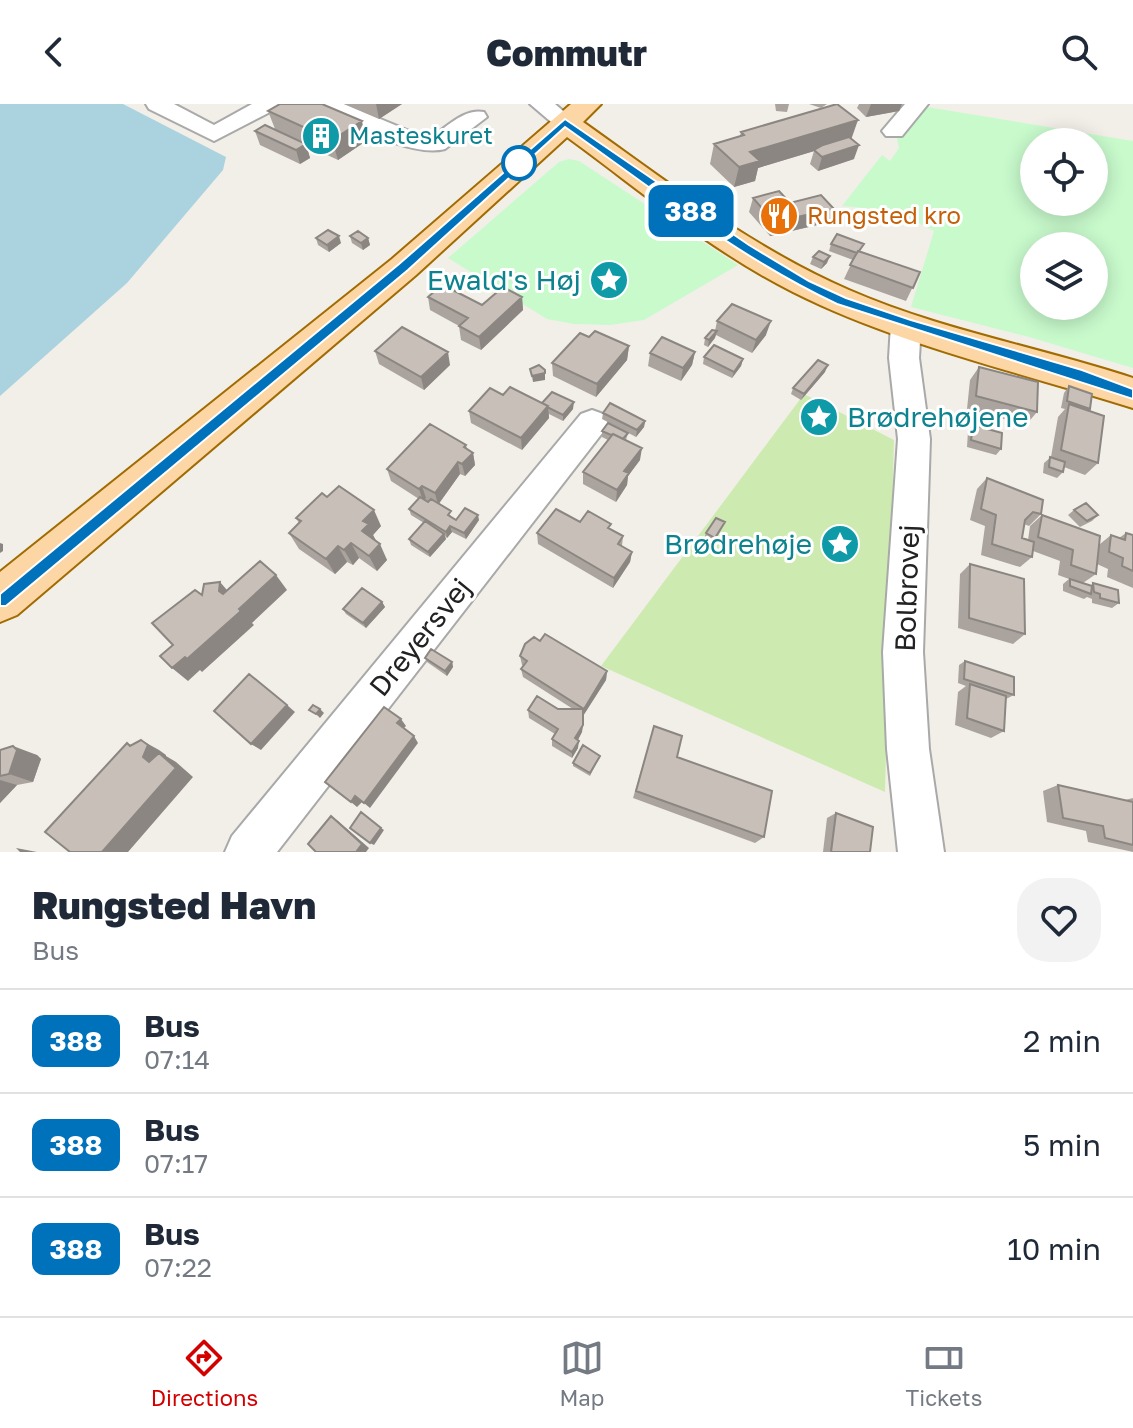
<!DOCTYPE html>
<meta charset="utf-8">
<style>
body{margin:0;font-family:"Golos Text",sans-serif;background:#f2f2f3;color:#1f2937;height:100vh;display:flex;flex-direction:column;font-size:30px;white-space:nowrap}
*{box-sizing:border-box;margin:0}
p{font-size:26px;color:#747a83}
.icon{flex:none;width:44px;height:44px;fill:none;stroke:currentColor;stroke-width:2;stroke-linecap:round;stroke-linejoin:round}
.map{position:relative;height:748px;overflow:hidden}
.panel{display:flex;flex-direction:column;background:#fff;flex:1}
.panel>*{flex:none}
.badge{padding:0 16px;border-radius:12px;font-size:28px;line-height:52px}
.buttons{position:absolute;left:1020px;top:24px;display:grid;gap:16px}
.buttons a{display:grid;place-items:center;width:88px;height:88px;border-radius:50%;background:#fff;box-shadow:0 4px 20px #0003;font-size:40px}
.map>.badge{position:absolute;translate:-50% -50%;box-shadow:0 0 0 4px #fff}
.round{display:grid;place-items:center;flex:none;width:84px;height:84px;border-radius:32px;background:#f2f2f3}
.summary{display:flex;align-items:center;justify-content:space-between;height:136px;padding:0 32px}
h1{font-size:38px;font-weight:800;line-height:60px}
ul{padding:0;list-style:none}
li{display:flex;align-items:center;gap:24px;height:104px;padding:0 32px;border-top:2px solid #e0e1e3}
li div{flex:1}
li b{display:block;font-size:30px}
li em{font-style:normal}
li .badge{min-width:88px;font-weight:700;text-align:center}
header{display:flex;justify-content:space-between;align-items:center;height:104px;padding:0 32px;background:#fff;font-size:36px;font-weight:800}
.menu{display:flex;justify-content:space-around;align-items:center;height:112px;border-top:2px solid #e0e1e3;background:#fff;font-size:22px;color:#747a83}
.menu a{display:grid;justify-items:center;gap:4px}
.menu .selected{color:#d40000}
.map>svg:first-child{display:block}
</style>
<header><svg class="icon" aria-label="back" viewBox="0 0 24 24"><path d="M15 5l-7 7 7 7"/></svg>Commutr<svg class="icon" aria-label="search" viewBox="0 0 24 24"><circle cx="10" cy="10" r="6"/><path d="M15 15l6 6"/></svg></header>
<div class="map">
<svg width="1133" height="748" viewBox="0 0 1133 748">
<rect width="100%" height="100%" fill="#f2efe9"/>
<path fill="#cdebb0" d="M804 290 894 336 885 688 601 562Z"/>
<path fill="#c8facc" fill-rule="evenodd" d="M927 3 1133 37V264L1029 233 911 203 934 127 895 107 842 102 882 51 890 57 899 44 897 35ZM1034 38H1094V98H1034ZM1034 142H1094V202H1034Z
M569 55 579 57 738 161 644 216 610 221 574 220 547 215 448 154 559 58Z"/>
<path fill="#aad3df" d="M0 0H123L226 53 223 66 127 179 0 292Z"/>
<g fill="none" stroke-linecap="round" stroke-linejoin="round">
<defs>
<path id="minor" d="M146 0H174L214 21 252 0H279L276 5 214 37 149 5Z
M314 0H344L419 31 433 32C448 22 465 4 484 8L487 13 445 45C410 54 350 19 317 5Z
M530 0H555L576 18 573 23H557Z
M905 0H928L902 32H886L882 27Z
M906 210 916 213 921 220 919 254 930 335 923 548 929 645 944 748H898L887 645 883 548 898 335 889 254 891 220 896 213Z
M592 306 603 310 608 319 603 328 277 748H225L232 732 581 310Z"/>
<path id="major" d="M571 0H601L583 18C669 79 752 144 849 186 940 226 1039 243 1133 274V304C1022 269 896 240 793 188 711 147 640 86 567 33L416 171 17 511 0 518V468L392 155Z"/>
</defs>
<use href="#minor" stroke="#a9a9a9" stroke-width="4"/>
<use href="#major" stroke="#a06b00" stroke-width="4"/>
<use href="#minor" fill="#fff" fill-rule="evenodd"/>
<use href="#major" fill="#fcd6a4" fill-rule="evenodd"/>
</g>
<path fill="#aba49e" d="M344 0H402L379 15Z
M775 0H789L787 8 776 7Z
M809 0H827L821 4Z
M859 0H902L899 7 866 13 857 4Z
M268 7 366 37 338 56 306 41 310 54 300 60 260 41 255 27 275 25Z
M741 28 851 35 854 55 818 67 810 60 814 47 758 64 755 77 734 83 710 60 714 40 740 32Z
M753 94 790 99 830 118 770 132 749 108Z
M350 132 368 134 370 141 363 146 352 139Z
M316 134 341 139 329 148 318 141Z
M831 140 860 147 920 168 906 197 844 175 853 156 829 147Z
M813 153 827 159 821 165 810 160Z
M428 193 482 201 522 193 523 206 481 246 461 236 459 222 430 206Z
M717 217 766 231 752 249 716 231 708 243 704 241 705 234 715 227Z
M589 233 629 242 627 256 596 293 553 272 552 259Z
M375 247 450 261 424 286 379 260Z
M695 248 692 261 681 277 648 262 650 249Z
M704 253 743 255 741 262 732 274 703 260Z
M979 263 1037 308 1026 321 967 305 970 276Z
M825 268 801 296 791 290 793 284Z
M1069 282 1090 305 1089 307 1098 359 1085 371 1064 363 1063 368 1057 374 1043 369 1044 359 1051 353 1058 313 1065 305 1061 304 1064 289Z
M542 299 573 305 563 317 549 310V314L522 346 471 319 469 307Z
M603 309 645 317 644 323 636 333 602 315Z
M973 321 1001 345 996 351 967 343 968 327Z
M602 327 628 329 626 336 640 356 628 372 627 381 616 398 583 380V368L608 336 602 333Z
M466 341 467 345 473 349 475 361 465 372 460 370 439 399 452 413 456 416H479L466 435 452 428 447 434 445 432 446 435 430 453 411 441 409 435 424 419 411 411 409 405 419 395 391 377 387 365Z
M987 374 1041 410 1029 422 1024 420 1022 434 1028 436 1030 422 1042 411 1100 440 1111 431 1119 434 1126 429 1133 431V484L1107 473 1108 465 1097 460 1096 470 1083 479 1090 482 1093 479 1119 499 1112 504 1092 499V495L1087 493 1084 495 1063 487V480L1069 475 1058 471 1060 457 1033 447 1032 453 1020 463 981 451 985 422 970 416 977 385Z
M327 393 381 422 373 431 387 456 377 467 359 454 353 461 347 458 335 470 299 445 289 429 299 419 296 414Z
M1074 406 1098 411 1092 417 1080 423 1068 411Z
M580 418 611 425 623 432 622 442 632 448 630 458 613 484 538 440 537 429Z
M722 424 713 440 704 435 706 429Z
M970 460 1025 530 1013 540 958 524 960 470Z
M382 498 385 503 366 524 346 510 343 505Z
M540 537 607 567 606 576 583 612 582 628 578 636V644L572 654 552 642V635L555 630 529 614 528 606 573 605 523 573 521 565 523 562 522 561 520 552Z
M425 554 452 558 453 563 447 572 427 558Z
M965 557 1014 591 1006 595 1004 627 991 634 955 621 958 588 966 582 958 579 959 561Z
M654 622 677 653 764 733 755 739 633 694Z
M0 646 37 651 41 655 33 678 17 681 0 699Z
M600 652 590 672 573 662V659Z
M1058 681 1125 696 1133 694V748L1088 738 1086 727 1047 718 1043 687Z
M836 709 870 748H823L827 714Z"/>
<path fill="#8b8681" d="M376 0H402L379 15Z
M871 0H902L899 7 866 13Z
M858 16 851 36 758 64 755 77 734 83 739 63 750 48Z
M362 17 366 37 338 56 332 36Z
M306 40 310 54 300 60 296 46Z
M859 41 854 55 818 67 822 53Z
M834 105 830 118 770 132 774 118Z
M339 132 341 139 329 148 327 141Z
M368 134 370 141 363 146 361 139Z
M830 152 827 159 821 165 824 158Z
M522 193 523 206 481 246 479 233Z
M771 217 766 231 752 249 756 236Z
M717 227 715 234 708 243 709 236Z
M629 242 627 256 596 293 597 280Z
M448 248 450 261 424 286 421 273Z
M695 248 692 261 681 277 683 264Z
M743 255 741 262 732 274 734 268Z
M828 261 825 268 801 296 804 290Z
M545 269V276L533 278 532 272Z
M574 298 573 305 563 317V311Z
M548 302 549 314 522 346 521 334Z
M645 317 644 323 636 333 637 326Z
M642 344 640 356 628 372 627 381 616 398 617 386 624 367Z
M473 349 475 361 465 372 462 360Z
M458 358 460 370 438 401 435 389Z
M422 382 426 394 423 397 419 385Z
M374 406 381 422 373 431 376 437 362 427 363 417Z
M478 411 479 416 466 435 464 429Z
M450 422 452 428 447 434 446 428Z
M444 430 446 435 430 453 428 448Z
M0 439 3 440V447L0 449Z
M351 439 359 454 353 461 344 446Z
M380 440 387 456 377 467 369 452Z
M338 442 347 458 335 470 326 455Z
M632 448 630 458 613 484 614 474Z
M276 471 287 486 252 519 254 521 202 568 200 566 188 577 172 564Z
M220 478 233 493 232 501 219 487Z
M382 498 385 503 366 524 363 519Z
M452 558 453 563 447 572 445 567Z
M607 567 606 576 583 612 584 605Z
M287 601 295 608 261 646 251 640Z
M320 605 324 609 320 614 316 610Z
M401 615 406 622 402 626 397 619Z
M583 621 582 628 575 641V634Z
M414 632 418 639 370 704 364 699Z
M141 636 159 646 166 651V652L176 658 193 673 128 748H102L149 658 127 639 145 648Z
M579 637 578 644 572 654V648Z
M13 642 37 651 41 655 33 678 9 670Z
M0 676 17 681 0 699Z
M355 692 362 698 357 703 351 698Z
M331 712 338 717 369 744 366 748H356Z
M381 724 384 726 374 741 370 739Z
M16 744 37 748H20Z"/>
<path fill="#c7bfb8" stroke="#8b8681" stroke-width="2" d="M280 0H322L362 17 332 36 268 7Z
M837 0 858 16 750 48 760 57 739 63 714 40 744 31 741 28Z
M265 21 306 40 296 46 255 27Z
M849 33 859 41 822 53 814 46 823 41Z
M779 87 790 99 821 91 834 105 774 118 753 94Z
M328 126 339 132 327 141 316 134Z
M358 127 368 134 361 139 350 132Z
M837 130 864 140 859 147H858L857 149 831 140Z
M819 147 830 152 824 158 813 153Z
M858 147 920 168 913 184 850 161Z
M445 182 482 201 503 183 522 193 479 233 459 222 468 214 428 193 436 186 438 187Z
M732 200 771 217 756 236 717 217Z
M402 223 448 248 421 273 375 247Z
M712 226 717 227 709 236 705 234Z
M595 227 629 242 597 280 552 259 580 229 589 233Z
M662 233 695 248 683 264 650 249Z
M714 241 743 255 734 268 704 253Z
M818 256 828 261 804 290 793 284Z
M539 261 545 266V269L532 272 530 265Z
M979 263 1038 278 1037 308 976 292Z
M1069 282 1092 290 1090 305 1067 297Z
M510 283 548 302 521 334 469 307 490 284 503 291Z
M552 288 574 298 563 311 547 303 548 302 542 299Z
M610 299 645 317 637 326 603 309Z
M1069 300 1104 312 1098 359 1061 346Z
M608 319 628 329 623 335 613 330 611 331 602 327Z
M430 320 466 341 464 343 473 349 462 360 458 358 435 389 422 382 419 385 387 365Z
M973 321 1002 329 1001 345 971 336Z
M613 330 642 344 624 367 629 369 617 386 583 368Z
M1050 353 1065 358 1063 368 1049 363Z
M987 374 1043 396 1041 410 1033 408 1025 416 1022 434 1034 438 1032 453 992 440 996 411 981 405Z
M339 382 374 406 363 417 369 420 362 427 380 440 369 452 351 439 344 446 338 442 326 455 289 429 301 417 296 414 322 389 327 393Z
M420 393 428 398 431 395 451 407 448 411 456 416 465 404 478 411 464 429 450 422 446 428 409 405Z
M1086 399 1098 411 1087 417 1074 406Z
M556 405 580 418 588 407 611 420 608 424 623 432 618 440 632 448 614 474 537 429Z
M1042 411 1100 432 1096 470 1071 461 1073 446 1038 433Z
M716 414 725 418 715 434 706 429Z
M425 417 444 430 428 448 409 435Z
M1126 429 1133 431V467L1122 462 1123 454 1109 448 1111 431 1125 436Z
M260 457 276 471 239 505 241 507 187 555 185 553 172 564 160 552 173 541 152 519 195 486 202 491 204 480 220 478 219 487 223 490Z
M970 460 1024 475 1025 530 969 514Z
M1070 475 1092 482 1091 490 1070 482Z
M1093 479 1118 486 1119 499 1100 494V490L1094 488Z
M362 484 382 498 363 519 343 505Z
M545 530 607 567 584 605 521 565 527 557 520 552 525 540 534 533 540 537Z
M431 545 452 558 445 567 425 554Z
M965 557 1014 573V591L964 575Z
M249 570 287 601 251 640 214 607Z
M970 580 1006 592 1004 627 967 614Z
M537 592 558 605H583V621L575 634 579 637 572 648 552 635 558 625 528 606Z
M313 601 320 605 316 610 309 606Z
M384 603 401 615 397 619 414 632 364 699 355 692 351 698 325 678Z
M654 622 682 632 677 653 772 687 764 733 636 687Z
M141 636 148 641 143 653 149 658 159 649 176 664 102 748H70L45 728 127 639 130 642Z
M583 641 600 652 590 669 573 659Z
M13 642 17 646 9 670 0 672V646Z
M1058 681 1133 698V741L1105 734 1103 722 1063 714Z
M361 708 381 724 370 739 350 724Z
M836 709 873 723 870 748H831Z
M331 712 362 740 356 748H316L308 740Z"/>
<path fill="#0072bc" stroke="#fff" stroke-width="2" d="M565 15 749 141 809 177 846 194 911 216 1082 266 1133 285V295L837 200C739 154 653 85 565 23L408 166 6 502H0V490L399 160Z"/>
<defs>
<symbol id="building-disc" viewBox="-11 -11 22 22"><circle r="9.5" fill="#0f9aa8" stroke="#fff"/><path d="M-4-6H4V6H1V3H-1V6H-4ZM-2.5-4.3h1.7v1.8h-1.7ZM.8-4.3h1.7v1.8H.8ZM-2.5-1h1.7V.8h-1.7ZM.8-1h1.7V.8H.8Z" fill="#fff"/></symbol>
<symbol id="restaurant-disc" viewBox="-11 -11 22 22"><circle r="9.5" fill="#e8710a" stroke="#fff"/><path d="M-5-6h1v4h1v-4h1v4h1v-4h1v5L-1.5 .5V6h-2V.5L-5-1ZM5-6V6H3V1.5H1.5Q1.5-4 5-6Z" fill="#fff"/></symbol>
<symbol id="sight-disc" viewBox="-11 -11 22 22"><circle r="9.5" fill="#0f9aa8" stroke="#fff"/><path d="M0-6L1.8-2.2L6-1.7L2.9 1.2L3.7 5.4L0 3.3L-3.7 5.4L-2.9 1.2L-6-1.7L-1.8-2.2Z" fill="#fff"/></symbol>
</defs>
<g fill-rule="evenodd">
<use href="#building-disc" x="299" y="10" width="44" height="44"/>
<use href="#restaurant-disc" x="757" y="90" width="44" height="44"/>
<use href="#sight-disc" x="587" y="154" width="44" height="44"/>
<use href="#sight-disc" x="797" y="291" width="44" height="44"/>
<use href="#sight-disc" x="818" y="418" width="44" height="44"/>
</g>
<circle fill="#fff" stroke="#0072bc" stroke-width="4" cx="519" cy="59" r="16"/>
<g text-anchor="middle" stroke-width="6" stroke-linejoin="round" paint-order="stroke">
<g font-size="24" fill="#0d838f" stroke="#fff" text-anchor="start">
<text x="349" y="40">Masteskuret</text>
</g>
<g font-size="24" fill="#c56008" stroke="#fff" text-anchor="start">
<text x="807" y="120">Rungsted kro</text>
</g>
<g font-size="28" fill="#0d838f" stroke="#fff" text-anchor="end">
<text x="581" y="186">Ewald's Høj</text>
<text x="847" y="323" text-anchor="start">Brødrehøjene</text>
<text x="812" y="450">Brødrehøje</text>
</g>
<g font-size="28" fill="#222" stroke="#fff">
<text transform="translate(907 484) rotate(-88)" y="10">Bolbrovej</text>
<text transform="translate(420 533) rotate(-51)" y="10">Dreyersvej</text>
</g>
</g>
</svg>
<div class="buttons">
<a><svg class="icon" aria-label="locate" viewBox="0 0 24 24"><circle cx="12" cy="12" r="6"/><path d="M12 2v4M12 18v4M2 12h4M18 12h4"/></svg></a>
<a><svg class="icon" aria-label="layers" viewBox="0 0 24 24"><path d="M12 4l9 5-9 5-9-5zM3 14l9 5 9-5"/></svg></a>
</div>
<b class="badge" style="left:691px;top:107px;background:#0072bc;color:#fff">388</b>
</div>
<section class="panel">
<div class="summary"><div><h1>Rungsted Havn</h1><p>Bus</p></div><a class="round"><svg class="icon" aria-label="heart" viewBox="0 0 24 24"><path d="M12 20l-8-8c-3-5 5-10 8-4 3-6 11-1 8 4z"/></svg></a></div>
<ul>
<li><span class="badge" style="background:#0072bc;color:#fff">388</span><div><b>Bus</b><p>07:14</p></div><em>2 min</em></li>
<li><span class="badge" style="background:#0072bc;color:#fff">388</span><div><b>Bus</b><p>07:17</p></div><em>5 min</em></li>
<li><span class="badge" style="background:#0072bc;color:#fff">388</span><div><b>Bus</b><p>07:22</p></div><em>10 min</em></li>
</ul>
</section>
<nav class="menu">
<a class="selected"><svg class="icon" aria-label="directions" viewBox="0 0 24 24"><path d="M12 3l9 9-9 9-9-9zM9 14v-3h6M13 9l2 2-2 2"/></svg>Directions</a>
<a><svg class="icon" aria-label="map" viewBox="0 0 24 24"><path d="M3 6l6-2 6 2 6-2v14l-6 2-6-2-6 2zM9 4v14M15 6v14"/></svg>Map</a>
<a><svg class="icon" aria-label="tickets" viewBox="0 0 24 24"><path d="M3 7h18v10H3zM15 7v10"/></svg>Tickets</a>
</nav>
